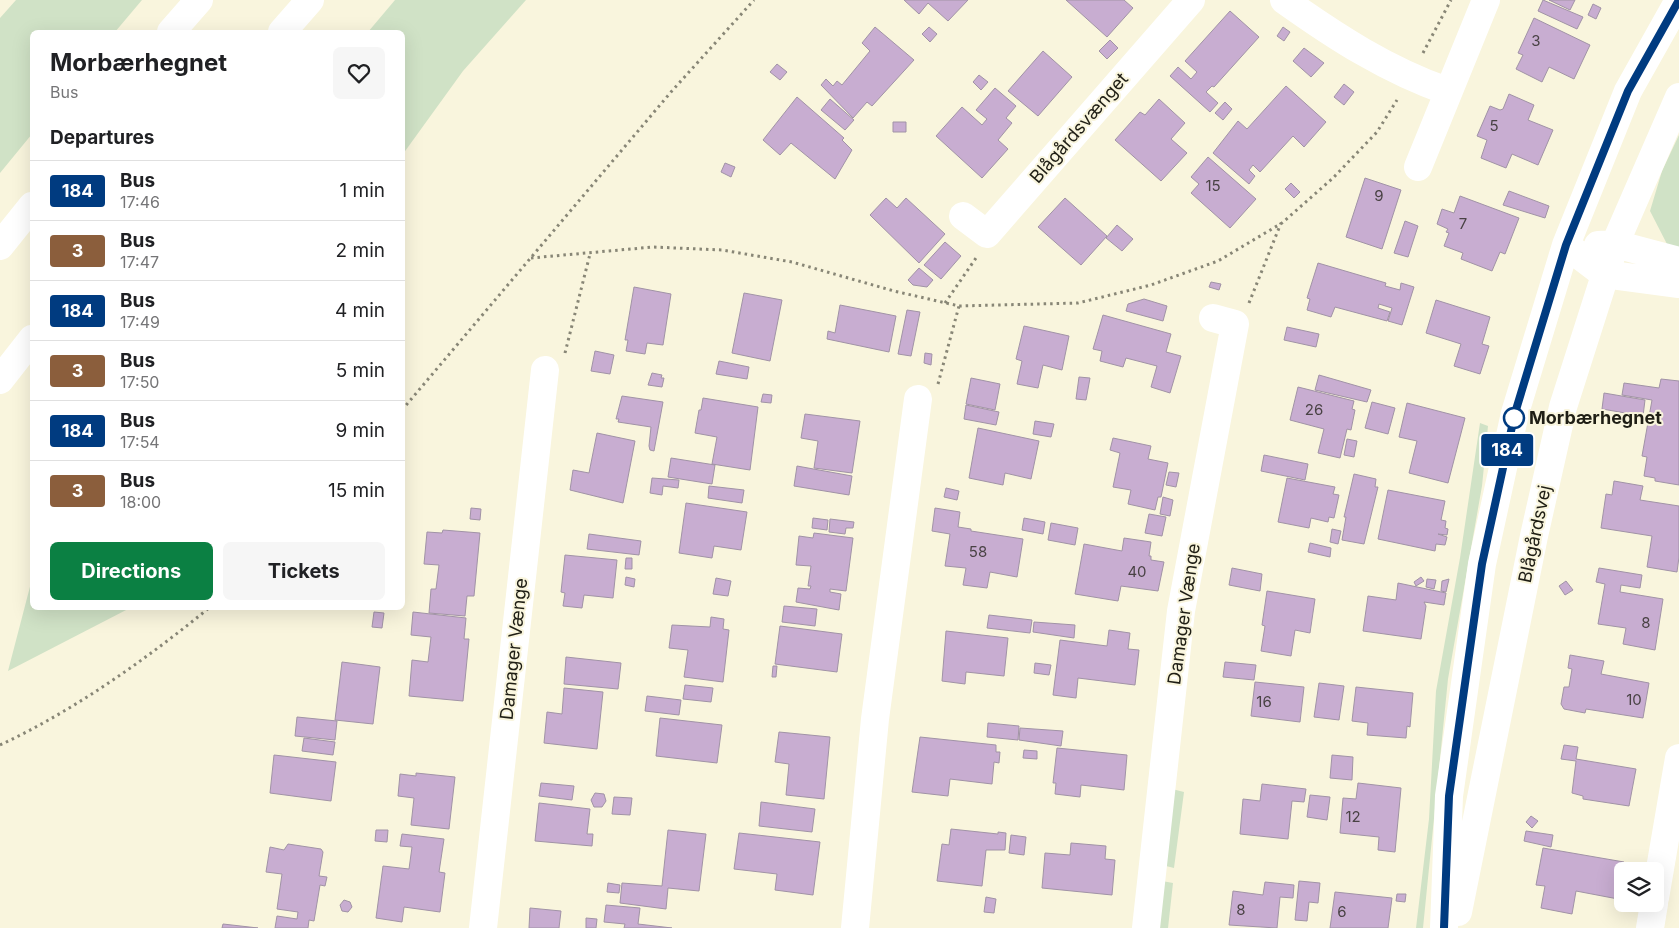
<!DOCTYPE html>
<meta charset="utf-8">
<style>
body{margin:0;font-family:Inter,sans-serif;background:#f6f6f6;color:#202124;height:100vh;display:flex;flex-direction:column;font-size:19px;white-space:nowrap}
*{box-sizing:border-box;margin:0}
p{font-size:16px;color:#757577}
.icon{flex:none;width:28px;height:28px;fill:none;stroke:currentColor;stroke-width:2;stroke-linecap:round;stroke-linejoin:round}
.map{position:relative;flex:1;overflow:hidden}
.panel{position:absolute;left:30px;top:30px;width:375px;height:580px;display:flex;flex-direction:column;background:#fff;border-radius:8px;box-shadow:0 5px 20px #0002}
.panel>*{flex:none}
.badge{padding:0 10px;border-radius:4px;font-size:18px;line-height:32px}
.buttons{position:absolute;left:1614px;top:862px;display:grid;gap:10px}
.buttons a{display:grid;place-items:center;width:50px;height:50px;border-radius:8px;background:#fff;box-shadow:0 5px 20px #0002;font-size:25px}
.map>.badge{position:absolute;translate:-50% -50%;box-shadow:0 0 0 2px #fff}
h2{padding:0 20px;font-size:19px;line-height:45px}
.round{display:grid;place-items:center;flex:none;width:52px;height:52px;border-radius:8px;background:#f6f6f6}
.overview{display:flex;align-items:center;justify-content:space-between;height:85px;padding:0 20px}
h1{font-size:24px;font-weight:700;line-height:38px}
.cta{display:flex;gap:10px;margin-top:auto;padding:10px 20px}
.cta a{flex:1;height:58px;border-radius:8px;background:#0b8043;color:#fff;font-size:20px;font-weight:700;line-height:58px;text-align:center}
.cta a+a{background:#f6f6f6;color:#202124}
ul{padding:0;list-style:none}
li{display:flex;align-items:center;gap:15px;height:60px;padding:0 20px;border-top:1px solid #e0e0e0}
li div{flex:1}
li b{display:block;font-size:19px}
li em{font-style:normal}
li .badge{min-width:55px;font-weight:700;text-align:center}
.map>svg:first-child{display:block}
</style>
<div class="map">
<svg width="1679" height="928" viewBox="0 0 1679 928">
<rect width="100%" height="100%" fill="#f9f5dd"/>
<path fill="#d0e2c6" d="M16 0H142L115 32H32V134L0 173V18Z
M395 0H526L463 71 403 154 402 32H368Z
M1679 135V248L1668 246 1650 211 1662 171Z
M1480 423 1488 426 1482 486 1448 679 1423 928H1416L1429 819 1436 691 1460 558Z
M32 579V608H130L8 671Z
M1172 789 1184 792 1174 868 1162 865Z
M1162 881 1173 883 1168 928H1156Z"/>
<path fill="#c8add1" stroke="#a193a6" d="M904 0H968L948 21 928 3 919 14Z
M1066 0H1124L1133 8 1107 37Z
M1543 0 1583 17 1577 29 1538 11Z
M1549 0H1575L1570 10Z
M1593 4 1601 8 1596 19 1588 15Z
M1230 11 1259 37 1214 87 1212 86 1206 92 1218 103 1210 112 1170 76 1178 67 1191 79 1197 72 1185 61Z
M1534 18 1590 45 1574 79 1549 67 1542 82 1516 69 1523 55 1518 53Z
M875 27 914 60 872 106 867 102 853 118 821 85 826 79 833 86 837 81 842 85 870 51 862 43Z
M929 27 937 34 930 42 922 34Z
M1283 27 1290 32 1284 41 1277 36Z
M1110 40 1118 48 1107 59 1099 51Z
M1304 48 1324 63 1311 77 1293 61Z
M1043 51 1072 77 1038 116 1008 91Z
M777 64 787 72 780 80 770 72Z
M979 75 988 82 981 90 973 82Z
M1344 84 1354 92 1344 105 1334 97Z
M1286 86 1326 122 1304 147 1293 136 1260 172 1253 165 1249 170 1255 176 1249 184 1213 153 1238 121 1247 129Z
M995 88 1016 106 1006 118 1012 123 998 140 1008 149 982 178 936 136 962 107 982 125 987 119 976 110Z
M1509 94 1534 105 1528 120 1553 130 1538 165 1512 154 1506 168 1481 158 1487 140 1477 136 1490 106 1500 110 1503 109Z
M797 97 844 138 842 140 852 150 835 179 791 143 780 155 763 140Z
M830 99 854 120 845 130 821 110Z
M1159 99 1185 123 1171 139 1187 153 1161 181 1115 140 1140 112 1145 115Z
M1225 102 1232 109 1223 120 1215 113Z
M893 122H906V132H893Z
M1208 157 1256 199 1230 228 1191 193 1199 184 1191 177Z
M725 163 735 167 731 177 721 172Z
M1365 178 1401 190 1382 249 1346 237Z
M1291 183 1300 192 1294 198 1285 189Z
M1509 191 1549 206 1545 218 1503 205Z
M1460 196 1519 218 1505 254 1500 252 1492 271 1461 259 1463 253 1444 246 1449 233 1446 232 1448 229 1437 224 1442 209 1454 213Z
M886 198 897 208 906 198 945 234 919 263 870 215Z
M1065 198 1107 236 1081 265 1038 227Z
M1405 221 1418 226 1408 257 1394 253Z
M1117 225 1133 239 1122 251 1106 238Z
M945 242 961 256 941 279 924 265Z
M1318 263 1386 283 1385 286 1400 290 1401 283 1414 287 1402 325 1388 321 1392 308 1379 304 1378 308 1390 312 1387 321 1335 307 1331 317 1307 310 1310 299 1307 298Z
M919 268 933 280 927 287 913 285 908 280Z
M1211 282 1221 284 1219 290 1209 287Z
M634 287 671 294 663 345 647 343 645 354 626 351 628 340H625Z
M744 293 782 300 770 361 732 353Z
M1144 299 1167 306 1163 321 1126 311 1128 304Z
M1436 300 1490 317 1482 344 1489 346 1480 374 1454 366 1461 344 1426 333Z
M840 305 896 316 889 352 827 339 828 331 835 333Z
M907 310 920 312 911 356 898 354Z
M1103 315 1171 334 1166 352 1181 356 1170 393 1151 387 1157 366 1126 358 1123 367 1100 361 1102 351 1093 349Z
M1024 326 1069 336 1062 370 1043 365 1038 388 1017 384 1022 361 1016 359Z
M1287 327 1319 334 1316 347 1284 340Z
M595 351 614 355 610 374 591 371Z
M925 353 932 354 931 365 924 363Z
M719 361 749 367 747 379 716 374Z
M652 373 662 375 661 378H664L662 387 648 385Z
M1319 375 1371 390 1367 402 1315 390Z
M1079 377 1090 378 1086 400 1076 399Z
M971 378 1000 384 995 410 966 404Z
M1661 379 1679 381V485L1655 481V478L1644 476 1647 457 1642 456 1652 400 1622 395 1624 383 1659 388Z
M1298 387 1354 401 1352 409 1355 410 1351 430 1347 429 1340 458 1318 453 1324 429 1290 420Z
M1604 393 1645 400 1643 416 1602 409Z
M763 394 772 395 771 403 761 402Z
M622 396 663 402 654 451 650 450 649 446 651 427 618 422 619 419H616Z
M703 398 758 407 750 470 712 464 717 437 695 433 699 410H701Z
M1372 402 1395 408 1388 434 1365 428Z
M1407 403 1465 418 1448 483 1409 473 1417 441 1399 437Z
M966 405 999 412 996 425 964 419Z
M805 414 860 421 852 473 814 468 818 441 801 438Z
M1035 421 1054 424 1051 437 1033 434Z
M978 428 1039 441 1031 479 1005 473 1003 485 969 478Z
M597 433 635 441 623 503 570 490 573 470 589 473Z
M1113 438 1151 446 1148 459 1168 463 1161 497H1158L1155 510 1128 504 1131 490 1113 487 1120 453 1110 450Z
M1347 439 1357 441 1354 457 1344 455Z
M1264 455 1308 464 1305 480 1261 471Z
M671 458 715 465 712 484 668 477Z
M797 466 852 476 849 495 794 486Z
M1169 472 1179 473 1176 487 1166 485Z
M1354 474 1376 479 1375 487H1378L1364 544 1342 540 1346 517H1344Z
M652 478 679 480 678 488 663 486 662 495 650 493Z
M1287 478 1335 487 1333 494 1339 495 1334 518 1329 517 1328 522 1311 518 1309 528 1278 522Z
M1614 481 1643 486 1640 500 1679 506V557L1677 572 1647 567 1652 536 1601 528 1606 494 1612 495Z
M709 486 744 490 742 503 708 498Z
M946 488 959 491 957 500 944 497Z
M1388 490 1445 501 1441 520 1446 521 1445 528 1448 529 1447 535 1438 534 1447 537 1445 545 1436 544 1435 551 1378 539Z
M1163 497 1173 500 1170 516 1160 514Z
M686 503 747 512 741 550 714 546 712 558 679 553Z
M471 508 481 509 480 520 470 519Z
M935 508 960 512 958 527 971 529V531L1023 539 1017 577 990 572 987 588 963 585 966 568 945 566 950 534 932 531Z
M1149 514 1166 517 1162 536 1145 533Z
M813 518 828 520 827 530 812 528Z
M1024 518 1045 522 1043 534 1022 530Z
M830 519 854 522 853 528H846L845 534 829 532Z
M1051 523 1078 528 1075 545 1048 540Z
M1332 529 1341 531 1338 544 1330 542Z
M443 530 480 533 474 596H467L465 616 429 613 431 589H436L439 565 424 564 427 532 442 533Z
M814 533 853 538 846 591 830 589V592L841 594 839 610 796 602 798 588 810 589 811 586H808L811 566 796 565 799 536 813 538Z
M589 534 641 541 639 555 587 549Z
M1124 538 1151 542 1149 556H1151V560L1164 562 1158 591 1121 586 1118 601 1075 594 1084 544 1122 551Z
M1310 543 1331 548 1330 557 1308 552Z
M565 555 617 560 613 598 584 595 582 608 563 606 565 593 561 592Z
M626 558H632V569H625Z
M1232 568 1262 574 1260 591 1229 585Z
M1599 568 1642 575 1640 588 1621 585 1620 592 1663 599 1655 650 1623 644 1626 628 1598 624 1605 584 1596 582Z
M626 577 635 579 634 587 625 585Z
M1421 577 1424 581 1416 586 1414 582Z
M716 578 731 581 728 596 713 594Z
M1427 579 1436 580 1434 589 1426 587Z
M1449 579 1446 592 1441 591 1442 581Z
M1566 581 1573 590 1565 595 1559 586Z
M1398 583 1446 593 1444 605 1424 602 1426 606 1421 639 1363 631 1368 596 1396 600Z
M1267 591 1315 599 1310 633 1295 630 1291 656 1261 651 1265 626 1262 625Z
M784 606 817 609 815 626 782 622Z
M374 612 384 613 382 628 372 627Z
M413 612 466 618 464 639H469L463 701 409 696 412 660 428 662 431 637 411 635Z
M989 615 1032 620 1030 633 987 628Z
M711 617 724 619 723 629 729 630 723 682 684 677 688 650 669 648 672 625 710 627Z
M1034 622 1075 625 1074 638 1033 632Z
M780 626 842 634 837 672 775 664Z
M1109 630 1130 633 1128 649 1139 650 1135 685 1078 678 1076 698 1053 695 1060 640 1107 646Z
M946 631 1008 638 1004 676 966 672 965 684 942 681Z
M1570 655 1604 661 1601 674 1649 683 1643 718 1586 709 1585 713 1564 709 1561 704 1564 687H1569L1572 669 1568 668Z
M566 657 621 663 618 689 564 684Z
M342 662 380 667 373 724 335 720Z
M1225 662 1256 665 1254 680 1223 677Z
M1035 663 1051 665 1049 675 1034 673Z
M773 666H777L776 677H772Z
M1255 682 1304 687 1300 722 1251 716Z
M1319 683 1344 686 1339 720 1314 717Z
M685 685 713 688 711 702 683 699Z
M1356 687 1413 693 1410 727 1407 726 1406 738 1367 735 1368 723 1352 721Z
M564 688 603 692 597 749 544 743 547 712 562 714Z
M647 696 681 700 679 715 645 711Z
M297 717 337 721 335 740 295 736Z
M660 718 722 725 717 763 656 756Z
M988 723 1019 726 1018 740 987 737Z
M1020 728 1063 731 1061 746 1019 740Z
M779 732 830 737 824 799 786 795 789 764 775 762Z
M920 737 996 745V752H1000L999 763 994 762 992 784 950 779 948 796 912 792Z
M304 738 335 742 333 755 302 751Z
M1564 745 1578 747 1576 759 1636 769 1629 806 1583 799V796L1572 793 1576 761 1561 759Z
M1057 748 1127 755 1124 790 1081 785 1080 797 1055 794 1056 783H1053Z
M1024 750 1037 751V759L1023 758Z
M274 755 336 762 331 801 270 793Z
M1332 755 1353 757 1352 780 1330 778Z
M416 773 455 777 449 829 411 825 414 798 398 796 400 774 416 776Z
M541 783 574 786 572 800 539 796Z
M1358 783 1401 788 1395 852 1378 850 1379 837 1340 833 1343 798 1356 799Z
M1262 784 1306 789 1304 802 1292 801 1288 839 1240 834 1243 799 1260 801Z
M595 793 604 794 606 801 602 807H594L591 800Z
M1310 795 1330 797 1327 820 1307 817Z
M614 797 632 798 630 815 612 814Z
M761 802 815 809 812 832 759 826Z
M539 803 590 809 587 834H593L592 846 535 841Z
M1531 816 1538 821 1532 828 1526 822Z
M951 829 998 834V832L1006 833 1005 850H986L982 886 937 881 942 844 949 845Z
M376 830H388L387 842 375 841Z
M668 830 706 834 699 891 668 888 666 909 620 903 622 883 662 886Z
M1526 831 1553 835 1551 847 1524 841Z
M739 833 820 842 813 895 775 890 777 874 734 869Z
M402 834 444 839 439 872 445 873 440 912 404 907 402 922 376 918 383 866 409 869 412 847 400 846Z
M1011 835 1026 837 1024 855 1009 853Z
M1071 843 1106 846 1105 859 1115 860 1112 895 1042 888 1045 853 1070 855Z
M288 844 321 849 323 852 319 876 327 877 325 886 320 885 314 921 309 920 308 928H275L277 916 297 919 298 912 277 909 282 874 266 872 270 847 284 850Z
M1543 848 1624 862 1618 899 1576 891 1572 914 1541 908 1545 886 1536 885Z
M1299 881 1320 883 1318 903 1309 902 1307 921 1295 920Z
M1265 882 1294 885 1293 898 1280 897 1277 928 1229 925 1233 891 1263 895Z
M608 883 620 885 619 893 607 892Z
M1335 892 1392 898 1388 928H1330Z
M1397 894H1406L1405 902 1396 901Z
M986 897 996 899 994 913 984 912Z
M344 900 350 902 352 907 348 912 342 911 340 905Z
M606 905 640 908 638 924 672 928H624L625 924 604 922Z
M530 908 561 911 559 928H529Z
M586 918 597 919 596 928H586Z
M223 924 258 928H222Z"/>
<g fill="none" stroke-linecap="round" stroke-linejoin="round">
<path stroke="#888676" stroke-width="3" stroke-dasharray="2.5 4" stroke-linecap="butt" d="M1423 53 1451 0
M531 258 653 247 722 250 792 262 894 291 959 306 1078 303 1151 285 1218 261 1282 223 1333 178 1377 132 1397 100
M945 303 976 258
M1249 303 1281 223
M565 353 590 254
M938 384 959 306
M402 410 671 92 754 0
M0 745C75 710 145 660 209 608"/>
<path stroke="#fff" stroke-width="28" d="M1284 0C1336 37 1387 70 1447 91
M1418 167 1486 0
M963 216 987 234 1191 0
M1566 245 1604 274 1679 284
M1598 245 1615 244 1679 261
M1655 898 1679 758
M1458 912 1534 536 1563 407 1615 244 1679 97
M483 928 545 370
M855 928 875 719 918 399
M1146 928 1181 611 1235 324 1213 318
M1444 928 1449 796 1482 564 1515 413 1566 245 1628 91 1679 0
M1650 928 1654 904"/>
<path stroke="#fff" stroke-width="28" d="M171 32 199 0
M282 32 310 0
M0 246 32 206
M0 380 32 339"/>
</g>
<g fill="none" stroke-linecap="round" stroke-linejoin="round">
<defs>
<path id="line" d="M1444 928 1449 796 1482 564 1515 413 1566 245 1628 91 1679 0"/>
</defs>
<use href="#line" stroke="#fff" stroke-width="11"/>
<use href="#line" stroke="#003b80" stroke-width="8"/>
</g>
<circle fill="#fff" stroke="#003b80" stroke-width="2.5" cx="1514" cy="418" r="10"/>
<g text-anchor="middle" stroke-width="4" stroke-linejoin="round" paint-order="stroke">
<g font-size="15" fill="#494244">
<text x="1536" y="46">3</text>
<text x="1494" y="131">5</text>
<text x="1213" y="191">15</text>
<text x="1379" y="201">9</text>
<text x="1463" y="229">7</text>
<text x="1314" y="415">26</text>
<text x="978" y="557">58</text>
<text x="1137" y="577">40</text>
<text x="1646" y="628">8</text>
<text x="1634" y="705">10</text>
<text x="1264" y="707">16</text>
<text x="1353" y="822">12</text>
<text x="1241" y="915">8</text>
<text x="1342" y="917">6</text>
</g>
<g font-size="18" fill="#1f1e15" stroke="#f9f5dd">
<text transform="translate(1079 128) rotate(-49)" y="6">Blågårdsvænget</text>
<text transform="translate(1535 534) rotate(-78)" y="6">Blågårdsvej</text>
<text transform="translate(1184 614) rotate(-82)" y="6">Damager Vænge</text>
<text transform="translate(514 649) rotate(-84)" y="6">Damager Vænge</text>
</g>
<g font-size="18" font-weight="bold" fill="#1f1e15" stroke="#f9f5dd" text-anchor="start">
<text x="1529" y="424">Morbærhegnet</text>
</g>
</g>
</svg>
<div class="buttons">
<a><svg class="icon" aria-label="layers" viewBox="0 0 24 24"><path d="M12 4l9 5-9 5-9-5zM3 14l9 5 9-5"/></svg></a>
</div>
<b class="badge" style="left:1507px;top:450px;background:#003b80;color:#fff">184</b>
<section class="panel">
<div class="overview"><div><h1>Morbærhegnet</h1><p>Bus</p></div><a class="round"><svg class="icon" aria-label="heart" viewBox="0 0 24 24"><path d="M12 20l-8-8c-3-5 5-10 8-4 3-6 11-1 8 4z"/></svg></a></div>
<h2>Departures</h2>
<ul>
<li><span class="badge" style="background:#003b80;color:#fff">184</span><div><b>Bus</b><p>17:46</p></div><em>1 min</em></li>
<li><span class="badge" style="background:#8b5e3c;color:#fff">3</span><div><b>Bus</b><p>17:47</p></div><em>2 min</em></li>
<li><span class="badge" style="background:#003b80;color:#fff">184</span><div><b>Bus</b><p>17:49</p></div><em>4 min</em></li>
<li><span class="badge" style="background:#8b5e3c;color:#fff">3</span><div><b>Bus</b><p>17:50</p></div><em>5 min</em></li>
<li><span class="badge" style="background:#003b80;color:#fff">184</span><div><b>Bus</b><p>17:54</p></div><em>9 min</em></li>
<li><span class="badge" style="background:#8b5e3c;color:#fff">3</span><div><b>Bus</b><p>18:00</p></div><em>15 min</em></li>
</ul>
<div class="cta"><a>Directions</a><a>Tickets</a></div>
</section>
</div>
